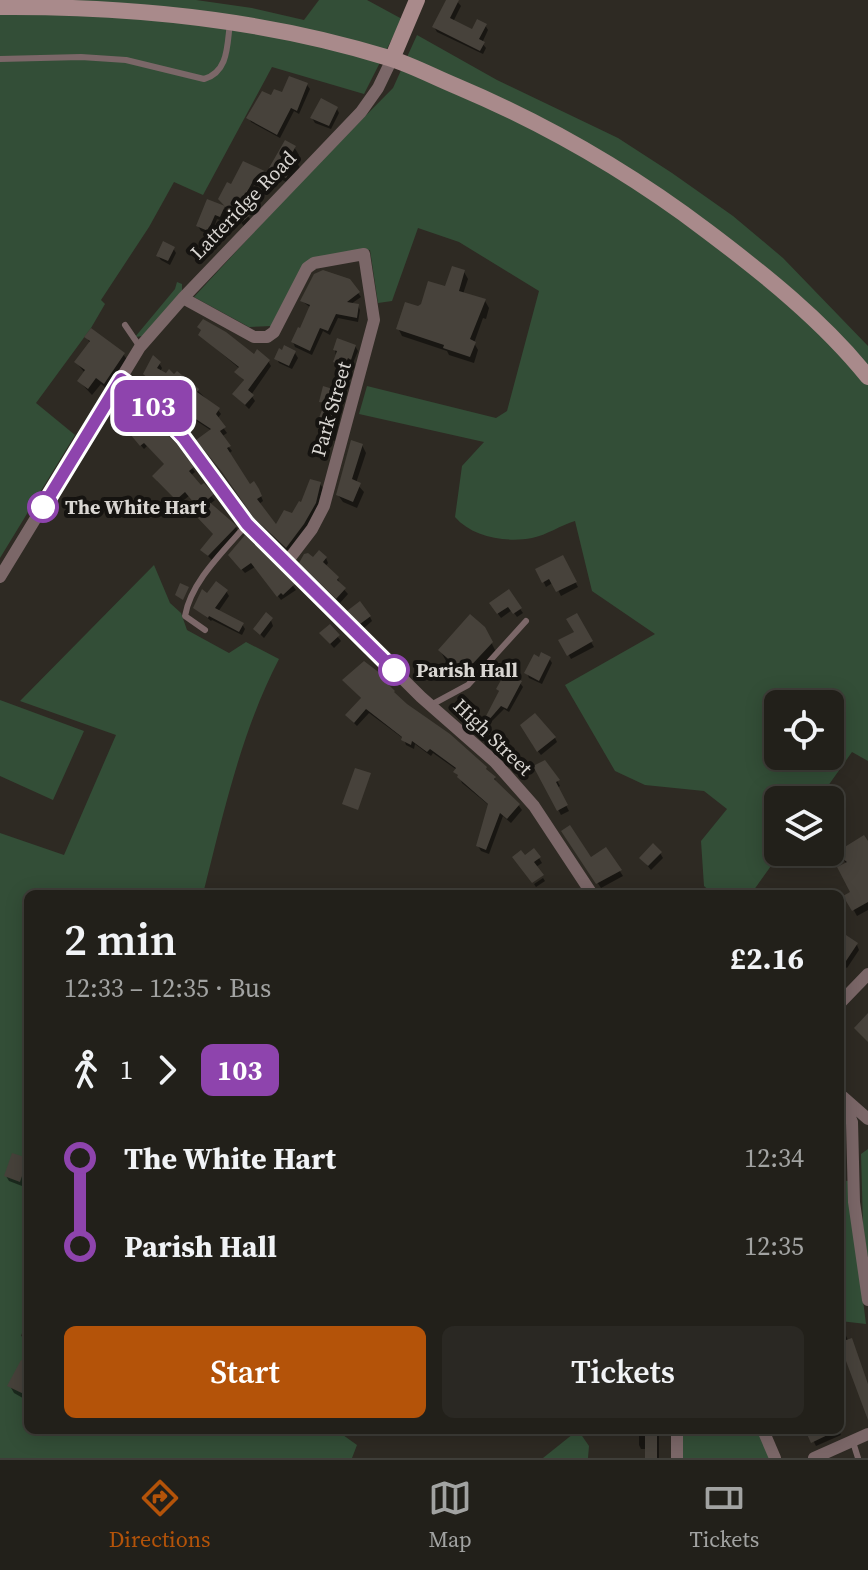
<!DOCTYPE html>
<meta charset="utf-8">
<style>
body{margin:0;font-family:"Source Serif 4",serif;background:#2a2823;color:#f1f3f6;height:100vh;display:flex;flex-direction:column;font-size:30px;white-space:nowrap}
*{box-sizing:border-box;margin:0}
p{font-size:26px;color:#a2a3a2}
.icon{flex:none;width:44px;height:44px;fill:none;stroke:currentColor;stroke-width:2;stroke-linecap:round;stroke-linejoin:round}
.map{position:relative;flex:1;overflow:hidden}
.details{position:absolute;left:24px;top:890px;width:820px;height:544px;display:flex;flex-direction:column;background:#22201a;border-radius:12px;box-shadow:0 4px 20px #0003,0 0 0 2px #3f3e39}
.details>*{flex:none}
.badge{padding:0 16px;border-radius:12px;font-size:28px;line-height:52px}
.controls{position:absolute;left:764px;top:690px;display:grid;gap:16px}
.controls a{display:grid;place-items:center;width:80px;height:80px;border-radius:12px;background:#22201a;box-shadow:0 4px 20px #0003,0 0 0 2px #3f3e39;font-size:40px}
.map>.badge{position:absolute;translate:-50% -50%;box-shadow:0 0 0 4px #fff}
.legs{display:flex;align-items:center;gap:12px;height:88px;padding:0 40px;font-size:26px}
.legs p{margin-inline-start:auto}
.overview{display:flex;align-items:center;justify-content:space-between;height:136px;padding:0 40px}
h1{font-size:44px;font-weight:600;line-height:60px}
.primary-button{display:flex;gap:16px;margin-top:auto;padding:16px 40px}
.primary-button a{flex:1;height:92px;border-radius:12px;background:#b45309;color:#fff;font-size:32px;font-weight:600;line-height:92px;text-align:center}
.primary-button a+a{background:#2a2823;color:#f1f3f6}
ul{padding:0 40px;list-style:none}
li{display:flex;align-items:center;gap:28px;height:88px;font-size:30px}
li i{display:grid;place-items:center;width:12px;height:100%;margin:0 10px;background:currentColor}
li i::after{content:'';width:20px;height:20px;margin:-10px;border:6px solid;border-radius:50%;background:#22201a}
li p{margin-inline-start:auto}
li:first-child i{background:linear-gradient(#0000 50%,currentColor 0)}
li:last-child i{background:linear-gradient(currentColor 50%,#0000 0)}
.dock{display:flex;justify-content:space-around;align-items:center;height:112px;border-top:2px solid #3f3e39;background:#22201a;font-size:22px;color:#a2a3a2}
.dock a{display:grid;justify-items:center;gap:4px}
.dock .active{color:#b45309}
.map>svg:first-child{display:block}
</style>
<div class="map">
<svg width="868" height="1458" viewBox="0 0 868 1458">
<rect width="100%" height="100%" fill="#2e2a23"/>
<path fill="#334e37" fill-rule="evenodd" d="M0 0H196L252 8 304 20 319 0H367L402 19 364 94 272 67 203 195 174 182 149 227 101 300 105 304 91 328 36 403 75 435 0 558Z
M417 35 497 80 618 138 672 173 733 216 783 258 868 346V761L852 752 818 800H778V852H781L751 894H713L704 886 701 841 727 809 704 791 645 785 615 771 565 685 655 634 592 591 575 521C561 525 547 535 532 538 506 543 472 537 455 517L462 466 484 442 359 414 367 386 496 418 507 411 539 291 459 242 418 228 392 301 378 303 370 250 312 258 272 326 249 327 194 297 306 176 393 88ZM778 704H830V756H778Z
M177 282 182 284V291L143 336 135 337 175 289Z
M154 565 170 603 181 613 187 630 229 653 246 642 279 659C241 732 223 815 203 894H28V1316L21 1336 28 1339V1430H336L357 1445 352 1458H0V833L64 855 116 735 20 701Z
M0 700 84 731 53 800 0 776Z
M868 1149V1261L863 1226 861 1154Z
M840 1180 848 1181 866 1324 840 1321Z
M578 1430 589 1446 588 1458H543Z
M681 1430H759L771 1458H682Z"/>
<path fill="#0007" d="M448 0H456L461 6 453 22 473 31 485 25 488 30 482 43 486 48 483 54 437 32 434 27Z
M307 85 310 89 299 114 294 111 280 138 251 122 249 118 272 98Z
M337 109 339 113 331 129 315 123 312 118Z
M294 147 299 155 296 161 300 168 290 184 275 176 271 168Z
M244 164 269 176 272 180 268 187 260 183 254 185 242 209 251 220 244 226 223 203Z
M223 208 226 213 223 221 217 219 211 235 201 231 198 226Z
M173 248 176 253 170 265 161 260 158 256Z
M464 272 468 279 463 294 485 301 489 308 486 319 483 318 474 343 478 350 474 363 449 355 447 351 402 336 398 328Z
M358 293 361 297 351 304 358 306 360 310 358 322 338 318 330 335 323 331 312 355 295 347 293 342 301 331 311 308 302 301Z
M200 335 268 361 271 366 251 395 255 401 249 409 235 395 245 382 237 372 240 369Z
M87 337 123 354 128 361 108 390 101 384 92 395 79 381 85 373 76 362 90 344Z
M355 346 358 351 353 363 350 362 347 370 338 367 335 350Z
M295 353 298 358 292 369 279 363 277 359Z
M159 363 162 368 160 372 197 390 218 410 221 414 217 419 227 433 221 437 232 451 228 454 250 486 261 496 263 501 259 504 276 528 293 516 320 484 323 488 317 508 306 529 289 552 259 523 227 477 212 431 178 409 176 403 149 379Z
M335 392 342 410 335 441 326 437 318 425 324 406 321 402Z
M130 433 192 468 195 472 190 476 215 500 210 504 236 527 238 532 212 560 202 550 215 535 202 512 189 496 180 503 157 481 166 465 147 446 144 449Z
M362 445 366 453 356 483 364 492 357 508 343 502 338 495Z
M245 538 293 586 296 590 281 600 255 567 245 573 233 560Z
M562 557 578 587 561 596 554 582 546 587 538 570Z
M326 558 328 563 325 567 338 578 339 584 348 594 340 603 304 568 313 560Z
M226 591 229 596 218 612 242 624 245 629 242 635 212 620 211 621 196 608 208 596Z
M508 592 523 613 517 617 512 610 501 618 491 604Z
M352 616 370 617 372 621 364 628Z
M576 616 594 647 571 659 561 641 576 633Z
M270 618 273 626 264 638 255 629Z
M330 627 341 641 334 648 325 638Z
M484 628 497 654 471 683 446 661 440 650Z
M549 658 552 663 542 684 529 678 527 673Z
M383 679 397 698 495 778 496 784 519 806 522 810 511 823 503 816 489 854 481 851 478 846 490 806 462 783 457 770 433 753 431 756 415 744 414 749 406 745 404 739 369 713 357 726 351 720 348 715 362 699 348 685Z
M520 683 523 687 509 712 504 709 490 723 487 718 500 694 498 689Z
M555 738 557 742 541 755 532 744Z
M536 767 553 773 560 786 557 788 569 811 561 815Z
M830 823 841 834 830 848Z
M564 831 590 860 606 850 623 876 601 888Z
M868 845V910L857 916 846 896 853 893 847 864 838 854Z
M660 853 663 858 651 870 641 858Z
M525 858H539L542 863 536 867Z
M543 878 545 881 536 887 534 884Z
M840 940 857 945 859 950 847 968 840 963Z
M27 1160 28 1169 22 1186 9 1181 6 1176Z
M843 1329 868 1385V1418L840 1341V1330Z
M28 1366V1401L14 1393 10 1386Z
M639 1430H659V1458H645V1449H641L639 1445Z
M808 1430H839L841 1435 816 1446Z"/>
<path fill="#47423b" d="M446 0H459L450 18 472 29 477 19 487 24 479 39 485 42 480 51 432 27Z
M289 76 308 83 297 111 291 108 277 135 246 118 262 91 271 95 274 89 282 92Z
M321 98 338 107 329 126 310 118Z
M285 140 296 146 291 155 296 159 286 178 269 168Z
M243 161 271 174 266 184 256 179 253 181 240 205 250 215 241 223 218 199 227 182 231 184Z
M207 199 225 206 220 217 215 215 208 231 196 226Z
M163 241 175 247 168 261 156 256Z
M452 266 465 270 459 291 486 299 470 339 476 342 470 357 443 348 444 345 396 329 405 302 418 306 421 304 428 281 445 286Z
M323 270 350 279 360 292 347 302 359 304 357 318 336 314 328 331 320 328 310 351 291 342 298 327 300 328 310 305 300 301 314 274Z
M203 319 226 332 254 354 257 349 270 360 248 390 254 395 245 405 232 394 244 380 234 372 239 367 198 335 201 330 197 327Z
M91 328 125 353 104 384 96 378 88 389 77 381 85 370 74 362 90 341 84 337Z
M337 338 356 345 351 360 348 358 344 367 333 362 337 351 333 350Z
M284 345 296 351 289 366 274 359 279 348 282 350Z
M153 355 161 362 157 368 166 373 169 369 174 374 177 371 199 389 197 392 220 408 216 414 226 427 220 431 231 446 227 448 250 484 254 481 259 489 262 496 257 499 276 524 284 510 292 513 299 501 301 502 310 479 321 482 316 503 304 524 286 548 254 518 222 472 196 440 211 429 173 404 174 401 143 374Z
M323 386 336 390 334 396 340 397 338 403 341 404 333 438 321 433 316 425 325 403 319 402Z
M142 411 176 443 194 467 189 471 201 485 204 483 214 494 207 500 237 526 208 556 200 550 213 534 196 516 200 511 198 508 185 492 176 500 152 476 164 464 144 443 140 446 125 428Z
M351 440 363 444 352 479 361 483 353 502 336 495Z
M245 535 295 584 283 595 281 593 277 597 251 563 241 570 228 555Z
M319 550 327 557 323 562 339 577 337 580 346 588 336 599 299 563 304 554 308 553 313 557Z
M563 555 577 582 556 592 549 579 542 583 535 569Z
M216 581 228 590 215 608 244 623 239 632 209 616 208 618 193 608 202 589 207 593Z
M180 583 189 587 183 600 175 595Z
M509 589 522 608 513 614 508 607 497 614 489 603Z
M360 601 371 616 360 624 347 611Z
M266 612 273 618 260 635 253 629Z
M577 613 593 641 567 656 558 640 574 632 566 619Z
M470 614 485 627 493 642 464 673 438 650Z
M330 624 340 635 330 644 319 633Z
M541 652 551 657 539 681 524 673 534 654 539 657Z
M364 661 385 677 383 679 395 691 394 692 407 704 450 734 487 767 486 769 496 777 494 779 520 804 507 819 500 813 486 850 476 846 488 804 457 777 458 775 453 772 456 768 430 749 427 752 412 741 411 745 401 740 402 737 366 709 354 723 345 715 361 698 342 680Z
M505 673 522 681 507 709 501 706 488 721 485 718 499 691 496 689Z
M535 713 556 737 537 752 520 725Z
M545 760 560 780 556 782 568 805 557 811 533 766Z
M355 768 371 773 358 810 342 804Z
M570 825 591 857 606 847 622 870 596 884 561 831Z
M864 835 868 841V902L852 911 843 896 850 892 837 867 847 862 835 853Z
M653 843 662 852 648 866 639 858Z
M534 848 541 857 534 862 544 875 532 883 512 857 521 850 525 855Z
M840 931 858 943 840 970Z
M868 1013V1042L854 1028Z
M12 1153 28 1158 20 1182 4 1176Z
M852 1338 868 1384V1420L840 1345V1342Z
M21 1360 28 1363V1396L7 1386Z
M645 1430H657V1458H645Z
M805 1430H838L811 1443Z"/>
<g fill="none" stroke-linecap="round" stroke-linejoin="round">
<path stroke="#7b6768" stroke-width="6" d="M0 59 81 57 126 60 204 79C229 72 227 44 230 23
M125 325 140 347
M205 630 185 616C191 581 225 550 247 524
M431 705 468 685 526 621
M853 1442 858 1458"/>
<path stroke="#7b6768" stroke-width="12" d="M183 298 254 337H267L274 332 307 268 314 263 364 254 374 320 324 506 312 529 286 563
M121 379 143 395 183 437 247 524 421 697 495 762 534 806 592 894
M0 577 140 347 183 298 361 112 378 88 392 59
M840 1003 868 974
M840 1094 852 1122 854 1202 868 1300
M843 1097 868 1119
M677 1430V1458
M763 1430 775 1458
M814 1458 868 1434"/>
<path stroke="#a98a8b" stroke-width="16" d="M0 7C132 6 263 19 389 58 412 65 434 77 456 86 546 124 629 172 707 231 764 274 823 321 868 377
M392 59 417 0"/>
</g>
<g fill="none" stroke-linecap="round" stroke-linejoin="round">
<defs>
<path id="line-1" d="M43 507 121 379 143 395 183 437 247 524 394 670"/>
</defs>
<use href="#line-1" stroke="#fff" stroke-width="18"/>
<use href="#line-1" stroke="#8e44ad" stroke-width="12"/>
</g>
<g fill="#fff" stroke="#8e44ad" stroke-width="4">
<circle cx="43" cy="507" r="14"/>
<circle cx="394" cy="670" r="14"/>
</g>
<g text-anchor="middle" stroke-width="8" stroke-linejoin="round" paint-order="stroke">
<g font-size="20" fill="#d9d6d2" stroke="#151310">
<text transform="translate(243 205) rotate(-46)" y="7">Latteridge Road</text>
<text transform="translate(331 409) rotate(-74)" y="7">Park Street</text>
<text transform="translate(493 737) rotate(44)" y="7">High Street</text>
</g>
<g font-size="20" font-weight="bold" fill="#d9d6d2" stroke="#151310" text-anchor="start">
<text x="65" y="514">The White Hart</text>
<text x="416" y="677">Parish Hall</text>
</g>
</g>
</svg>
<div class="controls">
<a><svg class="icon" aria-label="locate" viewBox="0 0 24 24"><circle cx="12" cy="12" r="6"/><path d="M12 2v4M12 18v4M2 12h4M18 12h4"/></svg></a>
<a><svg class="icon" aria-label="layers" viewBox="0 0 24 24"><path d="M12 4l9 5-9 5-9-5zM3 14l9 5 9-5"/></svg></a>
</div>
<b class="badge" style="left:153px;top:406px;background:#8e44ad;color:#fff">103</b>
<section class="details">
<div class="overview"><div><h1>2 min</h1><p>12:33 – 12:35 · Bus</p></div><b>£2.16</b></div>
<div class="legs"><svg class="icon" aria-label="walk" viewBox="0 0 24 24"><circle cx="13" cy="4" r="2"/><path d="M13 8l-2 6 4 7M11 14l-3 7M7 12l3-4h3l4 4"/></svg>1<svg class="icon" aria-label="forward" viewBox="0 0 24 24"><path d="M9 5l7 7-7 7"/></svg><b class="badge" style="background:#8e44ad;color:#fff">103</b></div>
<ul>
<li><i style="color:#8e44ad"></i><b>The White Hart</b><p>12:34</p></li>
<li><i style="color:#8e44ad"></i><b>Parish Hall</b><p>12:35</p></li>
</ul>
<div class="primary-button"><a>Start</a><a>Tickets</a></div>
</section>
</div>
<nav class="dock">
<a class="active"><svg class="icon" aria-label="directions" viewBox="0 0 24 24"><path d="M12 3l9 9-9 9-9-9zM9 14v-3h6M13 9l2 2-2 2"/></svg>Directions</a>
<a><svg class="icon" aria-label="map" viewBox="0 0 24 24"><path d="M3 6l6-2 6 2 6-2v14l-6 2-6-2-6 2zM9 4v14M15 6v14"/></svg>Map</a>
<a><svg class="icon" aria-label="tickets" viewBox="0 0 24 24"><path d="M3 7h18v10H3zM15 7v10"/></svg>Tickets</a>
</nav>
